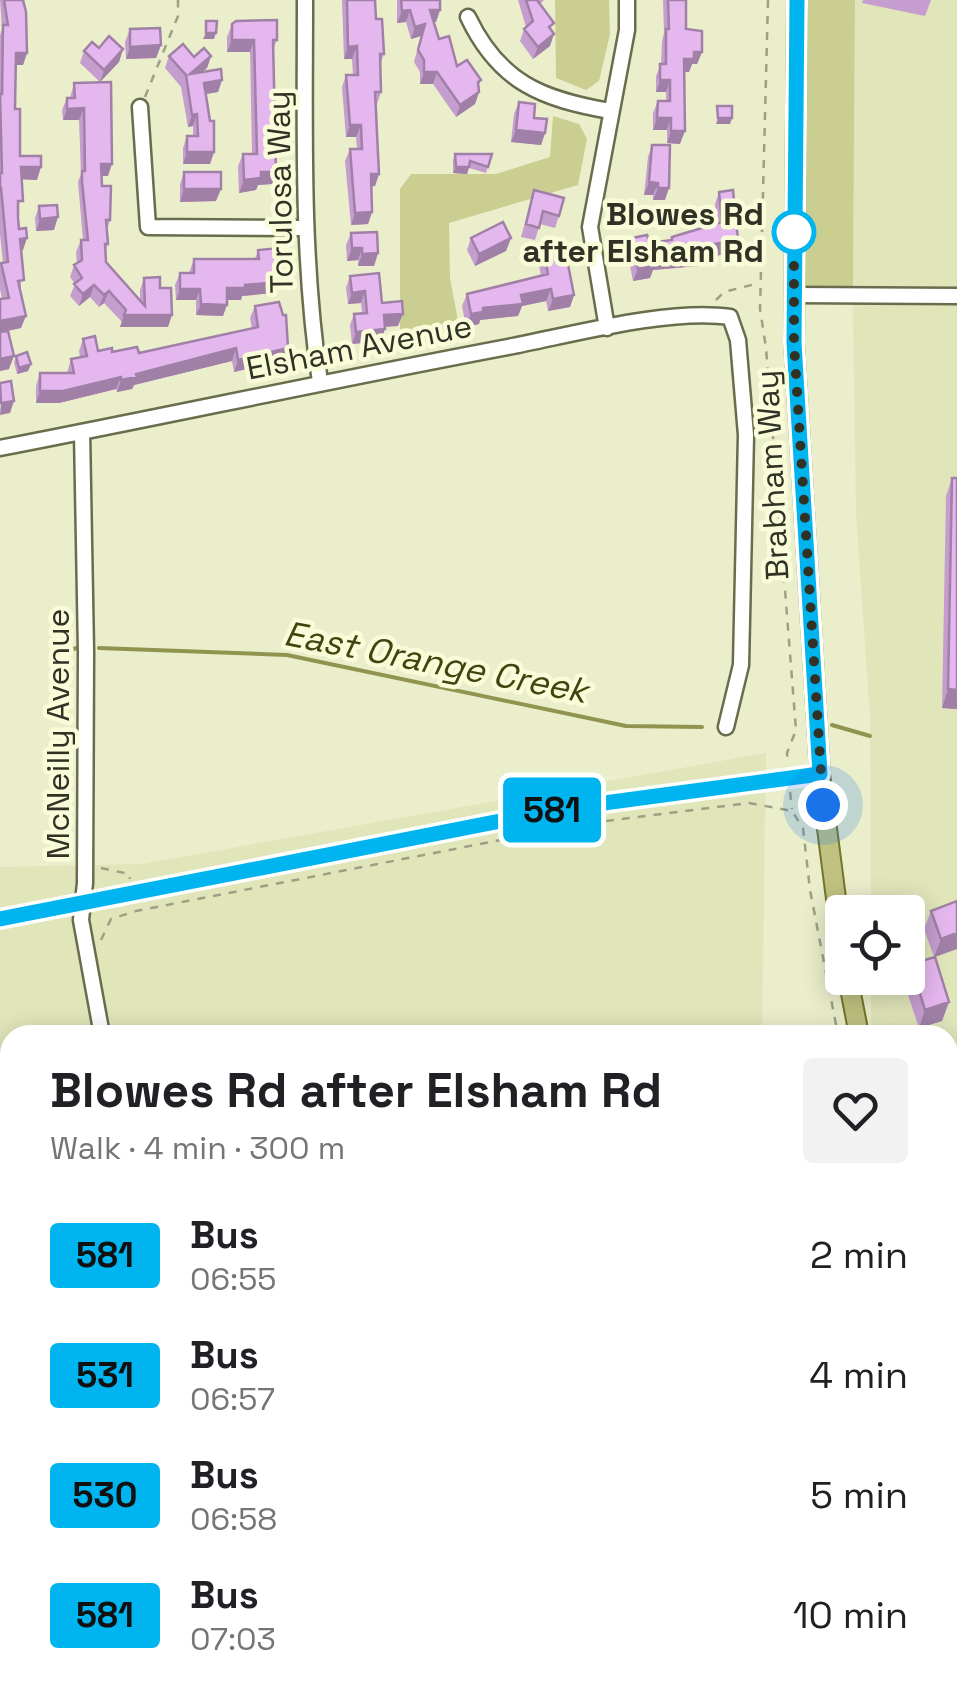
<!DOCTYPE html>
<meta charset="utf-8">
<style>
body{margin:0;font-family:"Space Grotesk",sans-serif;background:#f2f2f2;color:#202124;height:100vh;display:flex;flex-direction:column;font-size:38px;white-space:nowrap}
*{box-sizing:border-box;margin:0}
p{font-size:32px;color:#757577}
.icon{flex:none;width:55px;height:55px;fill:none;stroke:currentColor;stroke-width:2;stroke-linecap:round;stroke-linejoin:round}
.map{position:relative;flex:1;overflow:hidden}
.panel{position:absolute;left:0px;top:1025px;width:958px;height:672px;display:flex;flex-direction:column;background:#fff;border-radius:30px 30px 0 0;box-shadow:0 5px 25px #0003}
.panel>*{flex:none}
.badge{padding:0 20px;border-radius:8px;font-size:35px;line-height:65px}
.buttons{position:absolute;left:825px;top:895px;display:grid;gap:20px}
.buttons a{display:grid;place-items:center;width:100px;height:100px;border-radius:10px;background:#fff;box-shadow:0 5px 25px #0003;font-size:50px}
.you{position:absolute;width:50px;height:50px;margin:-25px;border:8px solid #fff;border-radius:50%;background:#1a73e8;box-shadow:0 0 0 15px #1a73e833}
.map>.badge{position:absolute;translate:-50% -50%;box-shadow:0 0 0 5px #fff}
.round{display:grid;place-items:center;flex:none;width:105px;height:105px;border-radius:10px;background:#f2f2f2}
.headline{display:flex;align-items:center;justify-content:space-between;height:170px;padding:0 50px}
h1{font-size:48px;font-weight:700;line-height:75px}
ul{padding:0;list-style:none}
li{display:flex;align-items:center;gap:30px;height:120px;padding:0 50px}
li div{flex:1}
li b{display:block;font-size:38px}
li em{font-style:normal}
li .badge{min-width:110px;font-weight:700;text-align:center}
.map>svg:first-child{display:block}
</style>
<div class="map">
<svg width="957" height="1697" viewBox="0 0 957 1697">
<rect width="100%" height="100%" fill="#ebeecb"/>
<path fill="#e1e5ba" d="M855 0H957V1542L948 1552V1035H871V978H908V912H871L870 716 856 513 853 320Z
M766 753 762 1035H10V1653H0V867L142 864Z
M78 1688H174V1697H78Z
M416 1688H815L805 1697H416Z"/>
<path fill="#cace91" d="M555 0H609L610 34 599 81 586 90 556 78Z
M805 0H855L853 286H804Z
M553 116 579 124 587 139 578 185 449 223 450 278 461 337 400 349V189L411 174H496L550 157Z"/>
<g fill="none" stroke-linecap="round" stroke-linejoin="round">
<path stroke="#90944f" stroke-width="4" d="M99 648 287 655 626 726 702 727
M53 655 77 648
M832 725 870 736"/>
<defs>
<path id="minor" d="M305 0C305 128 301 255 320 382
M468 17C499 82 541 99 610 111
M140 107 148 227 305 228
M794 295 957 296
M607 328 590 227 627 30V0
M82 432 86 652 85 883 81 920 102 1035
M0 448C171 415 342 378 513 346 574 334 671 308 730 317L738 340 746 435 741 665 726 727
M0 920 567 807 820 774
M948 1642 957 1640
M659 1688V1697
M830 1697 839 1688"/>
<path id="major" d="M797 0 794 343 820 774 842 945
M848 978 859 1035
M948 1499 957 1550"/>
</defs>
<use href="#minor" stroke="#6a6d4d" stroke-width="19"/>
<use href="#major" stroke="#73752a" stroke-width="22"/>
<path stroke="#9ea086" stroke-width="2.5" stroke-dasharray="8 8" stroke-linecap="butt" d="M768 0 760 309 766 348 796 730 787 753 788 764
M145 97 178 16V0
M716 300 724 292 759 283
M790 792 792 809
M101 868 129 874 130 879
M101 940 111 919 136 911 583 824 749 803 792 811 803 828 810 890 838 1035
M946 1688 948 1697"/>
<use href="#minor" stroke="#fff" stroke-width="14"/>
<use href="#major" stroke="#c0c281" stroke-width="18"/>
<defs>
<path id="rail" d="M948 1146 957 1144
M0 1332 10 1330
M0 1352 10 1348"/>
</defs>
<use href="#rail" stroke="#60614f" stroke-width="8"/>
<use href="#rail" stroke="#f8fcd8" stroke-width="4" stroke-dasharray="11" stroke-linecap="butt"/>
</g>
<path fill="#c59dce" d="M0 0H23L27 53 23 65H16L15 109 20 156 37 180 22 179 18 213 23 250 21 251V328L8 331 9 369 0 371V299H2L0 289V267L3 263 0 234V35L2 29Z
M342 0H375L376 19 384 54 380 65 381 92 377 104 379 174 375 186H371L372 212 368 224 351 225 345 161 350 149H357L356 137H346L342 87 346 75H353L352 59H344Z
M397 0H440V10L436 22H434L439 39 457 66 481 80 478 86 479 92 475 104 456 117 433 84H420V72L414 62 421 36 411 39 406 22 397 23Z
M518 0H544L540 4 552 30 550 46 533 59 520 41 524 29 526 27Z
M663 0H691H686V29L702 52 697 64H692L689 72H684L680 144 667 143V130H653V113L658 101H666V92H656V76L661 64 662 41 664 33Z
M863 0H931L925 16 862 3Z
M232 24 277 40 273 50 276 172 272 184 258 185 256 190 239 193 238 166 243 154H252L250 52H227V37Z
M130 29 161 45 156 58 126 59 125 42Z
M99 48 123 49 119 62 100 82 80 63 84 51Z
M169 56H211L207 68 202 72 222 80 218 92 206 94 214 152 210 164H183V148L187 136H193V126L188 127 181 87 165 68Z
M74 83 108 176H101L102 186 110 220 107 230 108 244 105 252 106 262 140 300V290L144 278 160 288 168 327H120L122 322 104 303 99 307 90 297 79 306 70 296 75 284 70 277 74 265 77 263 76 252 81 240H83L78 182 81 174 79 120H63L62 110 67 98H70Z
M519 102 545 133 541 145 511 142 514 114Z
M652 145 665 200H653V195H644L648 157Z
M455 154H492L486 173 469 168 467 174 453 173V160Z
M184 172 216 201 180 202V184Z
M534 190 559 216 555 228 540 224 535 240 521 237Z
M719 192 738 240 734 253 701 258 698 266 653 270 650 278 633 281 627 250 632 238 650 243 670 240 672 237 717 224 715 204Z
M39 206 54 230 36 231 35 218Z
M351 233 378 253 374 266H358V260L347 261 346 245Z
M471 238H511L506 251 475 266 467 250Z
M543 248 574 295 570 307 548 311 546 301 522 306 518 316 480 320 479 324 466 327 462 306 467 294 541 276 538 260Z
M258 250 277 275 273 293 242 296 241 300H227L223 316 196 315V300H176L175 285 180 273H189L194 259H255Z
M350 276 382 303 398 326 385 327 381 341 352 344 350 325 354 314 362 313 361 303 348 304 346 288Z
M255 306 288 348 284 360 234 372 232 361 134 385 132 389 117 392 116 389 59 403H36V386L40 373H67L71 359 80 357 79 351 83 339 98 351 139 353 252 328 250 318Z
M16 356 31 364 28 371 17 374 14 362Z
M952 478 957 709 942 708 946 496Z
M957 901V949L935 957 949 1002 942 1021 919 1028 904 983 911 964 934 957 924 929 931 911Z"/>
<path fill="#a080a7" d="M410 10 406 22 397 23 402 11Z
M430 10H440L436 22H426Z
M425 24 421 36 411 39 415 27Z
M206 33H216L214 39H203Z
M554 34 550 46 533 59 538 47Z
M232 40H254L250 52H227Z
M161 45 156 58 126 59 130 47Z
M357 46 352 59H344L348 47Z
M123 49 119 62 100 82 104 70Z
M694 52H702L697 64H692L689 72H679L684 59Z
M16 53H27L23 65H11Z
M211 56 207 68 187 85 190 74Z
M424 72H437L433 84H420Z
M222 80 218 92 200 95 204 83Z
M660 80H670L666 92H656Z
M479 92 475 104 456 117 460 105Z
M84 108 79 120H63L67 109Z
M197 114 193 126 188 127 192 115Z
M657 118H671L667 130H653Z
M718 118H732L730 124H716Z
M350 125H361L356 137H346Z
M516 130 545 133 541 145 511 142Z
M671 131H685L680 144 667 143Z
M187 152H214L210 164H183Z
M101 164H112L108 176H96Z
M21 167H41L37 180 16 179Z
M456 167H469L467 174 453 173Z
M261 172H276L272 184 258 185 256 190 239 193 244 180Z
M371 174H379L375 186 367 187Z
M649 182 658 183 653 195H644Z
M658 188H669L665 200H653Z
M184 189H221L216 201 180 202Z
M372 212 368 224 351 225 355 213Z
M58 217 54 230 36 231 40 219Z
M27 238 23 250 15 251 20 239Z
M511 238 506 251 475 266 479 254Z
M738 240 734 253 701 258 698 266 653 270 650 278 633 281 638 269 653 258 702 246Z
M352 248H362L358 260 347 261Z
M378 253 374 266H358L362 254Z
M277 282 273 293 242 296 241 300H222L227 288 245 285Z
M94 285 90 297 79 306 83 294Z
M180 289H200L196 300H176Z
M551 289 546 301 522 306 518 316 480 320 479 324 466 327 471 314 483 308 521 295Z
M109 291 104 303 99 307 104 295Z
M365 291 361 303 348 304 352 293Z
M574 295 570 307 548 311 553 299Z
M201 304 227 305 223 316 196 315Z
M403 314 398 326 380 327 384 315Z
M124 315H172L168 327H120Z
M26 316 21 328 0 332V321Z
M385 329 381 341 352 344 356 332Z
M236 348 232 361 134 385 132 389 117 392 121 380 136 374Z
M288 348 284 360 234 372 238 360Z
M14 356 9 369 0 371V359Z
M31 364 28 371 17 374 19 368Z
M121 377 116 389 59 403H36L40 391Z
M14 401 10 413 0 415 1 403Z
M948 689 957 690V709L942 708Z
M957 933V949L934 957 941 939Z
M949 1002 942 1021 919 1028 925 1010Z"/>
<path fill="#e5b7ef" stroke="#a080a7" stroke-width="2.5" d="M4 0H23L26 12 27 53H16L15 109H20V156H41V167H21L23 201H18V218L19 229 26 228 27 238 20 239 24 280 18 281 26 316 0 321V299L9 298 1 263 8 262 1 188H0V173H2L0 94H2L3 25H8Z
M347 0H375L376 19H382L384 54H380L381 92H375L379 174H371L372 212 355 213 350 149H362L361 125H350L346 75H358L357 46 348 47Z
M401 0H440V10H430L439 39 449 36 457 66 467 60 481 80 478 82 479 92 460 105 437 72H424V60L418 50 425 24 415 27 410 10 402 11Z
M526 0H537L554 23 549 27 554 34 538 47 524 29 533 21Z
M668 0H686V29L702 31V52H694V59H684L685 131H671V118H657L658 101H670V80H660V64H666V29H669Z
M277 20V40H273L276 172H261V178L244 180 243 154H257L254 40H232V24L236 21Z
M206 21H217L216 33H206Z
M160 28 161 45 130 47V29Z
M109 36 123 49 104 70 84 51 92 42 99 48Z
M183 44 194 57 204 48 211 56 190 74 221 69 222 80 204 83 210 121H214V152H187V136H198L197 114 192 115 186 75 169 56Z
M111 82 112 164H101L102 186H111L110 220H106L108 244H105L106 262 145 306 144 278 160 277V288H171L172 315H124L126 310 109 291 104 295 94 285 83 294 74 284 82 278 74 265 82 260 81 240H88L82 182V171H85L84 108 67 109V98H75L74 83Z
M519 102 535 104 534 118 547 119 545 133 516 130Z
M717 106H732V118H718Z
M652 145H670L669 188H658V183L649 182Z
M455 154H492L488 167 470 161 469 167H456Z
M184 172H221V189H184Z
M534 190 564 198 559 216 543 211 539 228 526 224Z
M733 190 738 240 702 246 703 254 653 258 654 266 638 269 632 238 647 235 650 243 672 240V237L722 222 719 192Z
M57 205 58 217 40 219 39 206Z
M503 222 511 238 479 254 471 238Z
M377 232 378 253 362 254V248H352L351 233Z
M564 244 574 295 553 299 551 289 521 295 523 304 483 308V312L471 314 467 294 548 274 543 248Z
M279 248 281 264H276L277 282 245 285V288H227V305L201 304 200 289H180V273H194V259H259L258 250Z
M379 273 382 303 402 301 403 314 384 315 385 329 356 332 354 314 367 313 365 291 352 293 350 276Z
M279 302 283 315H286L288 348 238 360 236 348 136 374 137 377 121 380V377L63 391H40V373H74L71 359 87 356 83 339 95 336 98 351 112 348V352L137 347 139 353 258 327 255 306Z
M8 331 14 356 0 359V332Z
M27 352 31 364 19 368 16 356Z
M11 381 14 401 1 403 0 383Z
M952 478H957V690L948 689Z
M957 901V933L941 939 931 911Z
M935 957 949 1002 925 1010 911 964Z"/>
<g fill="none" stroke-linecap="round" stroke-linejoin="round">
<defs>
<path id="line" d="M0 919 567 808 820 774 794 343 797 0"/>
</defs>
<use href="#line" stroke="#fff" stroke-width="22"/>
<use href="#line" stroke="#00b5ef" stroke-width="15"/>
<path stroke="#313225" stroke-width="10" stroke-dasharray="0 18" d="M794 232V222V343L823 805"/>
</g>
<circle fill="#fff" stroke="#00b5ef" stroke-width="5" cx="794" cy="232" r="20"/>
<g text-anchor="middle" stroke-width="9" stroke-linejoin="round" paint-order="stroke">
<g font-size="32" fill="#313225" stroke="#f8fcd8">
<text transform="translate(280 192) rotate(-91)" y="11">Torulosa Way</text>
<text transform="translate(359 347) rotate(-11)" y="11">Elsham Avenue</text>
<text transform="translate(772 475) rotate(-93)" y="11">Brabham Way</text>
<text transform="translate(58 734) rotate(-90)" y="11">McNeilly Avenue</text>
</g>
<g font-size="32" font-weight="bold" fill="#313225" stroke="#f8fcd8" text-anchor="end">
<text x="764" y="225">Blowes Rd<tspan x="764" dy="37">after Elsham Rd</tspan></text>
</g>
<g font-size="35" font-style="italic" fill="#42440d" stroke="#f8fcd8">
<text transform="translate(436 662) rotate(11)" y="12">East Orange Creek</text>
</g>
</g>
</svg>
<div class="buttons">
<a><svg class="icon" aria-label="locate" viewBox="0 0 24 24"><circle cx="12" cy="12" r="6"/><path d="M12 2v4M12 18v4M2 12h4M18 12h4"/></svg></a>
</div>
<div class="you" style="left:823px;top:805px"></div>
<b class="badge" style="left:552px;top:810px;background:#00b5ef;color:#111">581</b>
<section class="panel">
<div class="headline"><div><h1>Blowes Rd after Elsham Rd</h1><p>Walk · 4 min · 300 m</p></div><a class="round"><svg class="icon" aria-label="heart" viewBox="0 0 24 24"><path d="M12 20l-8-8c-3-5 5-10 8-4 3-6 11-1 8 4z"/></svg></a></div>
<ul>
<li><span class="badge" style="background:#00b5ef;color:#111">581</span><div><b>Bus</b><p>06:55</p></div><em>2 min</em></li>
<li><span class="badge" style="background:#00b5ef;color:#111">531</span><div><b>Bus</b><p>06:57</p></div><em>4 min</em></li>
<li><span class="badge" style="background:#00b5ef;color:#111">530</span><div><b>Bus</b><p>06:58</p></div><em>5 min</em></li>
<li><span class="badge" style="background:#00b5ef;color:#111">581</span><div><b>Bus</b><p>07:03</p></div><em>10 min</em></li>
</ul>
</section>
</div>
